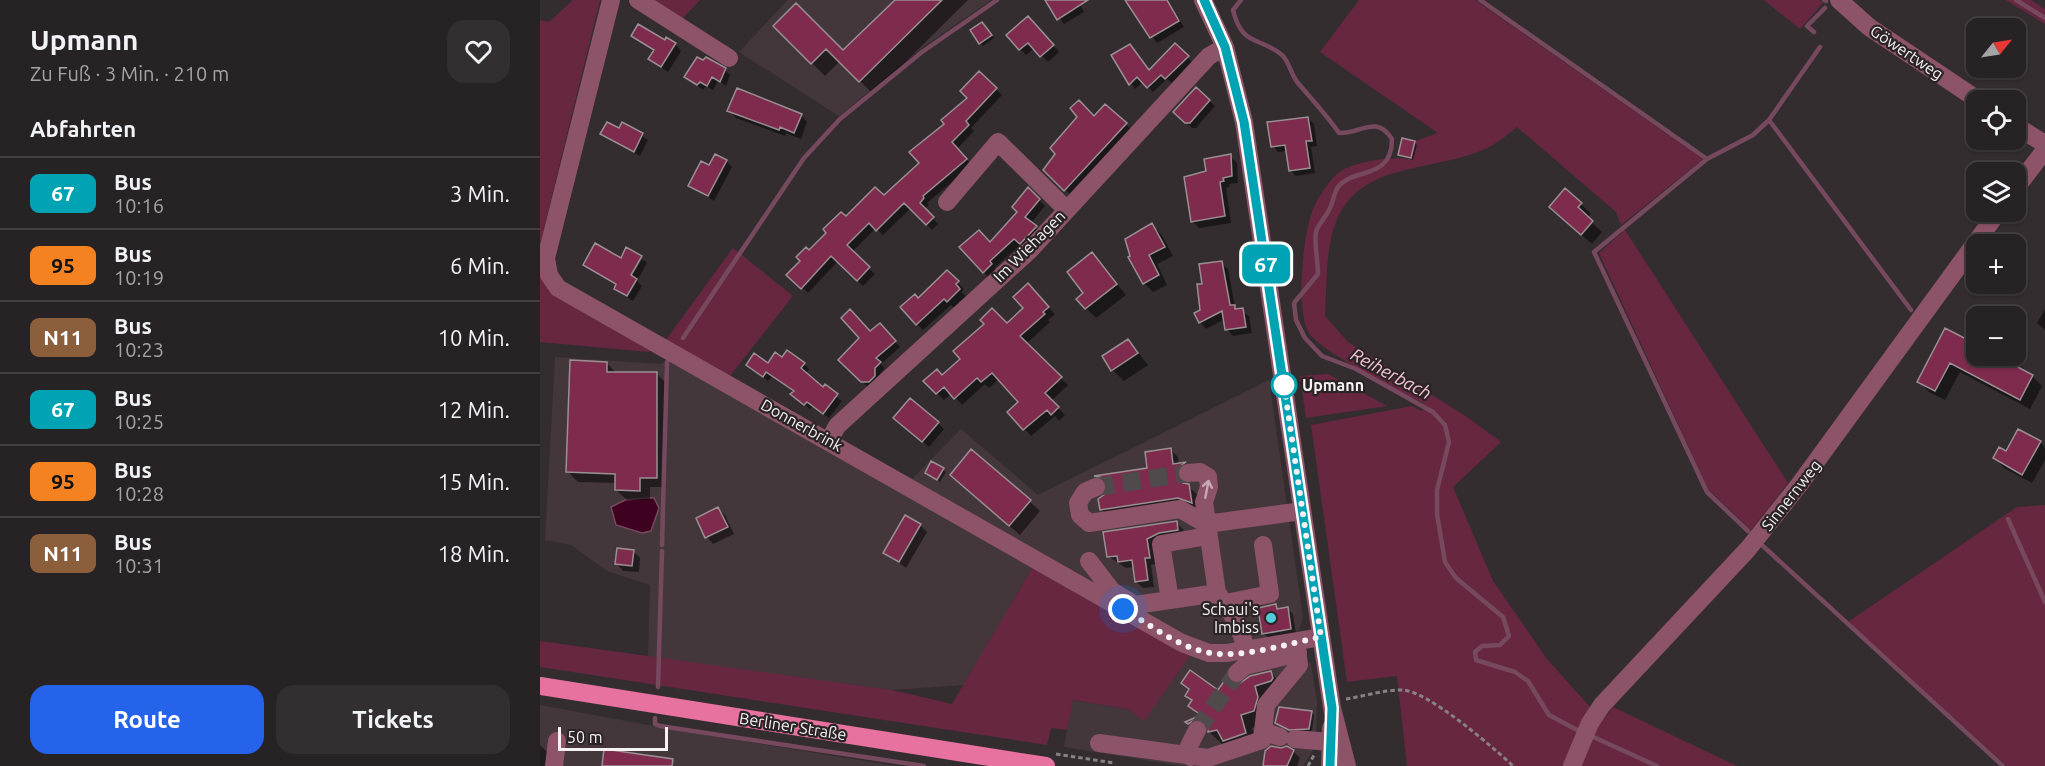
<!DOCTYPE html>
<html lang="de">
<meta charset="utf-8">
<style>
body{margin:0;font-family:Ubuntu,sans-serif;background:#332f31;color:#f1f3f6;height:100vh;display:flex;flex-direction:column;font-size:22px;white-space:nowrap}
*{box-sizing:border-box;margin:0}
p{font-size:20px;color:#a4a4a6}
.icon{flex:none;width:33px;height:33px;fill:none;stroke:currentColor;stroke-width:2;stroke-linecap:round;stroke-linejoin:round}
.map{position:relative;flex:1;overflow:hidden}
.drawer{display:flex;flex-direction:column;background:#272224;width:540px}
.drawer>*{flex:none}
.badge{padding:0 12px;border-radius:9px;font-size:21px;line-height:39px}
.needle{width:39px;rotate:60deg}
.fabs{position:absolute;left:1426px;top:18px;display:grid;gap:12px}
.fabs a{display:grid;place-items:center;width:60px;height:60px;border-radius:12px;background:#272224;box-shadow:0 2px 4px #0004,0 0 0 2px #433f41;font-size:30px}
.scale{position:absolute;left:18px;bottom:15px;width:110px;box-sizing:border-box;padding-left:6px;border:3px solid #f6f1f3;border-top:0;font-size:16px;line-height:21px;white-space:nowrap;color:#f6f1f3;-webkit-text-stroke:4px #2a2426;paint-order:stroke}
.you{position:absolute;width:30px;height:30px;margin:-15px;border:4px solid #fff;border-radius:50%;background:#1a73e8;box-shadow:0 0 0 9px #1a73e833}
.map>.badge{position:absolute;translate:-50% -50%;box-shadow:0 0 0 3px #fff}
h2{padding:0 30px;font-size:22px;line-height:54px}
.round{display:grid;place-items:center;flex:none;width:63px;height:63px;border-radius:18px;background:#332f31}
.summary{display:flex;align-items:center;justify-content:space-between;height:102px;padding:0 30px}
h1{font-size:28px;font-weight:600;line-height:45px}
.button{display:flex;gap:12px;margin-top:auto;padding:12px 30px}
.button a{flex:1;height:69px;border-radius:18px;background:#2563eb;color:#fff;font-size:24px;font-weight:600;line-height:69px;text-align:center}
.button a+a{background:#332f31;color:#f1f3f6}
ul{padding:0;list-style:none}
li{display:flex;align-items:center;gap:18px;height:72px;padding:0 30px;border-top:2px solid #433f41}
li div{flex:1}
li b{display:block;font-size:22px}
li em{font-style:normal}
li .badge{min-width:66px;font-weight:700;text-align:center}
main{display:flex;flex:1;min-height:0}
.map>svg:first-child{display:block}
</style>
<main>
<section class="drawer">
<div class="summary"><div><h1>Upmann</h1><p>Zu Fuß · 3 Min. · 210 m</p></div><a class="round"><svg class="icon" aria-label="heart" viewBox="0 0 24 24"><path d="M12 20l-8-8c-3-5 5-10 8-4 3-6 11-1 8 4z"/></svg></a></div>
<h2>Abfahrten</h2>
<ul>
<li><span class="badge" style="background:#00a3b4;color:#fff">67</span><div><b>Bus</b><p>10:16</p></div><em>3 Min.</em></li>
<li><span class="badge" style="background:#f58220;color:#111">95</span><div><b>Bus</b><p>10:19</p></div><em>6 Min.</em></li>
<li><span class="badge" style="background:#8b5e3c;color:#fff">N11</span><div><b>Bus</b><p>10:23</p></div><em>10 Min.</em></li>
<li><span class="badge" style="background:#00a3b4;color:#fff">67</span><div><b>Bus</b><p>10:25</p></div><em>12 Min.</em></li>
<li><span class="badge" style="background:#f58220;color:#111">95</span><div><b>Bus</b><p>10:28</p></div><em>15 Min.</em></li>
<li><span class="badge" style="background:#8b5e3c;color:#fff">N11</span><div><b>Bus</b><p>10:31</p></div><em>18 Min.</em></li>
</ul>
<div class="button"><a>Route</a><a>Tickets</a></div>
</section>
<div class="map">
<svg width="1505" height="766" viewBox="0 0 1505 766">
<rect width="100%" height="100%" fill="#342d30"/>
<path fill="#44373b" d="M248 0H451L380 49 299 116 199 52Z
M15 357 121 364 130 359 494 565 424 685 352 690 108 657 110 585 67 571 31 545 5 540Z
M729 380 763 617 759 630 750 637 685 646 652 641 371 480 421 429 498 495Z
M754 649 771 664 777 701 776 736 773 750 763 766H642L524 747 532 700 588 709 651 654Z
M0 705 135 730 355 766H0Z"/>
<path fill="#672741" d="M33 0H60L0 244 3 277 111 348 109 352 0 342V20L9 22Z
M109 0H160L141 20Z
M819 0H935L1163 159 1081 225 1076 212 977 127C968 134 958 143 947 148 896 173 818 159 795 225 785 252 787 287 785 316L808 342 927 417 961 442 913 487 953 581 1007 659 1050 707 1025 766H867L857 676 807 682 771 425 872 406 882 411 885 404C862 392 781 352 769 333 755 311 763 230 774 207 778 198 789 181 797 174 812 161 853 156 872 159L876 141 898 133 780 52Z
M1224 0H1279L1283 3 1260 29Z
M1466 0H1491L1505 9V24Z
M1085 230 1248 483 1211 530 1168 489 1059 253Z
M193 248 253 296 189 377 125 341Z
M788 374 847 406 766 418 760 376Z
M1505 505V766H1467L1308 622 1477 507Z
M494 565 651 654 604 721 588 709 533 700 527 730 511 728 507 745 0 667V641L352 690 412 704Z
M1073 707 1197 766H1041L1056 729Z"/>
<path fill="#3f0120" stroke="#76495f" stroke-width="1.5" d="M106 498H114L119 508 111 531 102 533 76 525 71 507 85 500Z"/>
<path fill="#0007" d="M356 0H428L333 94 300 61 285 76 235 26 304 53Z
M507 0H537L544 12 524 24Z
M587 0H621L635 13 644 27 617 43Z
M494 24 519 52 508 62 495 48 486 55 468 35Z
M445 26 454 38 443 46 432 31Z
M93 36 135 44 141 51 128 72 110 59 115 52Z
M635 45 653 63 632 83 627 79 613 92 603 82 595 89 573 56 590 46 610 71Z
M185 70 190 75 186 86 178 81 173 90 166 86 163 90 146 77Z
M439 73 462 95 431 128 434 131 417 149 432 165 387 203 389 205 385 209 398 224 392 230 371 208 343 235 336 228 312 252 335 274 323 286 298 261 268 293 249 275 306 218 344 197 381 163 406 124 429 98Z
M656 89 675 106 656 128H652L635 112Z
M565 106 592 130 531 195 511 176 517 154Z
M189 111 261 115 267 122 261 139 246 133 245 136 196 118Z
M768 118 774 124 777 146 771 147 775 173 756 176 750 170 747 151 738 152 733 146Z
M83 124 108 140 100 156 62 134 80 130Z
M874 142 877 145 873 160 862 157 860 154Z
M690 156 697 163 698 183 689 184 690 187 686 188 691 223 659 228 652 221Z
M186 161 192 167 174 201 150 186 170 167Z
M488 190 505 206 491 223 501 233 487 249 481 244 454 268 457 271 449 278 444 272 450 243 479 212Z
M1041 204 1051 214 1047 218 1062 232 1052 244 1021 217Z
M612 225 621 234 633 256 617 264 627 285 613 292 604 283Z
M552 254 586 295 556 318 546 308V293Z
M102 259 107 263 97 281 102 286 93 301 82 294 75 288 77 286 45 265 88 283Z
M681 263 688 269 695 307 709 316 712 333 693 336 687 329 685 319 666 329 660 322Z
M407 272 424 289 421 292 426 296 414 308 411 305 383 330 377 324 378 300Z
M495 292 515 314 508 320 510 322 486 344 528 385 511 401 525 415 519 421 515 416 491 436 469 412 480 402 459 379 449 388 445 384 422 405 412 393 404 400 385 381 403 377 467 325 485 308Z
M1505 309V330L1497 323Z
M1437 326V356H1471L1468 363 1492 376 1502 386 1490 409 1420 372 1405 400 1389 392 1379 381 1428 342Z
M345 330 360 347 341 364 345 368 340 374V382L328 387 300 360Z
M588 340 608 365 584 381 573 370Z
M242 359 264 364 269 369 266 374 302 401 289 418 273 406 270 409 257 399 255 391 232 376 228 381 208 365H228Z
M67 363 77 374H117L127 384 126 487H110V500H87L76 490V483L38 482 28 472Z
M398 423 404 429 389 447 361 424Z
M1500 442 1505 448V460L1492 483 1464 468 1455 458Z
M630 449 638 457 639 464 645 463 652 470 645 477V484L657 494 659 509 569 517 561 509 569 487 557 477 609 469Z
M432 451 500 511 480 535 422 485Z
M403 470 406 472 400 482 387 473Z
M178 509 185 515 194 534 173 544 167 537 158 519Z
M636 523 643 529 644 536 615 564 611 565 614 587 603 588 596 582 594 567 586 568 568 556Z
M380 525 387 532 366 568 345 552Z
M93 551 100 558 99 572 83 571 77 564Z
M736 606 740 610 748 609 753 614 756 634 729 638 723 633Z
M731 673 743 685 727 698 726 724 712 728 718 746 682 744 668 731 661 735 648 722 661 717 650 706 653 701 647 695 650 691 643 683 678 692Z
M771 712 774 715 772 731 753 732 737 723Z
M0 745 8 753 6 766H0Z
M753 751 760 758 757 766H724Z"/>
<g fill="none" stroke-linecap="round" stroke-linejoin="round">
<path stroke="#76495f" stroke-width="4.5" d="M701 0 693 10C702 47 719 36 742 55 749 61 751 75 758 83 772 100 786 114 799 133 821 134 836 114 852 139 852 181 813 167 798 187 794 193 793 202 790 208 787 216 778 224 776 232 774 245 778 261 778 274L754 303 756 320 765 338 782 356 816 369 893 412 905 425 909 442 897 490V514L905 562 916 578 963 617 969 636 960 645 942 646 935 652 936 660 975 672 988 681 1009 715 1041 732
M940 0 1167 159
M1284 0 1286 1
M1476 0 1505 18
M1274 32 1267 26 1285 8
M1229 120 1371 310
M143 338 264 158 300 119 382 52 457 0
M1468 519 1505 602
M1208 531 1167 492 1054 252 1167 159 1213 135 1229 120 1280 47
M122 545 127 362
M1223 546 1463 766
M118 687 122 551
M115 718V724L120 726 384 766
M1049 735 1117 766"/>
</g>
<path fill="#7e2b4e" stroke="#999093" stroke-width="1.5" d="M355 0H402L319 82 286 49 271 64 233 26 256 3 303 50Z
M505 0H548L517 20Z
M585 0H627L639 21 610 38Z
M488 16 514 45 500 57 488 43 479 50 466 35Z
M442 22 452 35 439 44 430 30Z
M98 24 125 40 126 37 136 43 121 67 108 59 114 50 91 36Z
M635 43 649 56 625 79 621 75 607 88 597 77 589 85 571 55 590 44 609 70Z
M157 57 163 60 166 57 186 68 180 82 172 77 167 86 160 82 157 85 144 77Z
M439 71 457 88 426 121 429 125 412 142 427 159 383 196 384 198 380 203 394 217 386 225 364 203 336 231 329 223 307 245 330 267 317 281 291 256 261 289 246 275 260 261 256 257 266 247 269 250 286 233 283 229 301 212 306 216 335 187 344 195 379 163 369 152 404 124 401 120 427 98 420 91Z
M656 87 670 100 650 123H645L633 112Z
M197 88 262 114 254 133 240 127 239 130 187 111Z
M539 100 554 116 565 104 587 123 524 191 503 170 515 154 510 148 537 117 530 108Z
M768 117 772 141H766L770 168 749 171 745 145 731 147 727 122Z
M67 122 79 128 82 122 103 133 94 152 60 134Z
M862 138 875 141 871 158 858 155Z
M175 154 187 160 168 196 148 186 161 161 169 165Z
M691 154 692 176 683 178 684 181 680 182 685 216 651 222 644 177 666 171 664 159Z
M488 187 500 199 485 217 497 226 480 244 474 239 450 261 452 264 443 273 419 247 439 230 450 242 477 212 472 207Z
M1025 188 1042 203 1038 207 1053 221 1041 235 1009 207Z
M612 223 625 247 609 255 619 275 603 284 588 257 590 256 585 239Z
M55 243 81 258 86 247 102 256 91 275 97 279 87 296 74 289 76 284 43 265Z
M552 252 577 284 545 309 536 299 543 293 527 272Z
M682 261 690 305H695V309L703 308 706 327 685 330 682 311 659 323 654 313 660 310 657 284H662L659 264Z
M407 270 419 281 416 284 420 289 407 302 404 299 376 325 360 307 375 294 378 298Z
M488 283 509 307 503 312 505 314 480 336 522 377 505 393 519 407 511 415 507 410 483 430 467 412 478 402 452 373 441 382 437 378 414 399 404 387 396 394 383 381 397 369 402 375 420 359 413 351 444 324 440 320 452 308 467 323 483 308 473 297Z
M310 309 330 331 340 323 356 341 336 358 341 362 335 368V376L329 382H321L298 360 319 338 301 318Z
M1437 323V356H1457L1493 375 1480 400 1410 363 1395 391 1377 382 1405 328 1428 340Z
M588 339 598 353 571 371 562 356Z
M247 350 265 363 261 368 283 387 285 384 298 394 283 414 267 402 264 405 250 394 254 391 226 372 223 377 206 365 214 353 228 363 235 352 242 357Z
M30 360 67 362V372H117V478H100V491L75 490V474L26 472Z
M370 398 399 422 382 442 353 418Z
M1478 429 1501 441 1482 475 1453 458 1459 447 1466 451Z
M631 448 633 464 646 462 638 468 637 475 643 483 649 484 652 503 638 498 560 510 558 499 565 494 567 488 563 478 554 476 607 468 605 452Z
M431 449 491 500 469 526 410 475Z
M391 461 404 468 397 480 385 473Z
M178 507 188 527 165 538 156 518Z
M365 515 381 524 359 562 343 553Z
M637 521 638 530 619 533 607 539 610 558H605L608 580 595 582 592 560 578 562 577 556 567 557 563 532Z
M77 548 94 550 92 566 75 564Z
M736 604 737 609 748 607 751 629 722 634 718 608Z
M650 670 678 690 687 677 693 683 699 684 710 676 731 671 733 678 731 681 715 686 718 697 714 711 701 715 706 733 683 741 677 730 668 732 667 724 663 720 656 719 648 724 645 722 661 715 648 706 652 700 645 696 649 689 641 683Z
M739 707 772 711 769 729 749 730 735 723Z
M731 746 741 748 747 746 754 750 747 766H723L725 751Z
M64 749 133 759 132 766H62Z"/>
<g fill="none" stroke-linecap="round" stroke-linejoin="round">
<path stroke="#514a4d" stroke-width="18" stroke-dasharray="18 9" stroke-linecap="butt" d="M556 487 648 473
M657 730 697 673"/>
<path stroke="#878184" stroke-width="3" stroke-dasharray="4.5 3" stroke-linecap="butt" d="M806 699C824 696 844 690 862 690 887 690 954 748 973 766
M516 754 574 763
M768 766 774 755"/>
<path stroke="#8d5368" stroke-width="18" d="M71 0 6 258 9 275 18 288 642 643 669 653H686L781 637
M98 0 189 58
M663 0 685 47 704 122 792 708 807 766
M1299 0 1329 27 1438 100
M1476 126 1505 144
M1476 188 1505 150
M407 202 458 142 526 209
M289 441 297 426 490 250 669 56 685 47
M648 473 660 472 668 477 669 487 664 502 677 593C690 609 702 630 706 651
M556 487 545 492 538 503 540 515 549 523 640 509 666 524 762 511
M668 536 621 544 630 600 677 593
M549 561 572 591 595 605 630 600
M686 603 730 594 723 545
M697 673 705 666 758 653
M723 731 740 737
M755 739 801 743
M559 743 668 758 722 740 726 705 759 665 756 642
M651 757 649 746 657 730
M14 766 17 741
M790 766 791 728
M1032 766 1050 723 1062 705 1208 549 1259 485 1458 212"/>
<path stroke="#e7719f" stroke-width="18" d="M0 686 506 766"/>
</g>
<defs><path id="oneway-shaft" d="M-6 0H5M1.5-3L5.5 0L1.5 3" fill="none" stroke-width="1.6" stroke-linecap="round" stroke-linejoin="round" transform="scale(1.5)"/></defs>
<use stroke="#c7aab4" href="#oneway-shaft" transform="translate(667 489) rotate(-79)"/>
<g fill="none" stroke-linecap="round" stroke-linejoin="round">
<defs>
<path id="line" d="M664 0 685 47 704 122 792 708 790 766"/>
</defs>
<use href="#line" stroke="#fff" stroke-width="14"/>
<use href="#line" stroke="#00a3b4" stroke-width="9"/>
<path stroke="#f6f1f3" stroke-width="6" stroke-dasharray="0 10.8" d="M583 609C609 624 639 648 670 653 705 658 746 644 781 637L744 385"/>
</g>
<circle fill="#fff" stroke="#00a3b4" stroke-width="3" cx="744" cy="385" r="12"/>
<circle fill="#53cbdb" stroke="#2a2426" stroke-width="2" cx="731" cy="618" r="6"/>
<g text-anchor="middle" stroke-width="4.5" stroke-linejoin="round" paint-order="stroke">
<g font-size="16" fill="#f6f1f3" stroke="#2a2426">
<text transform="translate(1367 52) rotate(34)" y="6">Göwertweg</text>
<text transform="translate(489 246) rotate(-45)" y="6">Im Wiehagen</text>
<text transform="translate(262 425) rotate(29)" y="6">Donnerbrink</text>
<text transform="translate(1251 495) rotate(-52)" y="6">Sinnernweg</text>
<text transform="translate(253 726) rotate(9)" y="6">Berliner Straße</text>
</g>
<g font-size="16" font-weight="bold" fill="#f6f1f3" stroke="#2a2426" text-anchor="start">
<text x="762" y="391">Upmann</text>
</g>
<g font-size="16" fill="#f6f1f3" stroke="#2a2426" text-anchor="end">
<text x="719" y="615">Schaui's<tspan x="719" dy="18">Imbiss</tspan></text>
</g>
<g font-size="18" font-style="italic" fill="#f4c2d2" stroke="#2a2426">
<text transform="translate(851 374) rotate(28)" y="6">Reiherbach</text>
</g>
</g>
</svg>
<div class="fabs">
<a><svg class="needle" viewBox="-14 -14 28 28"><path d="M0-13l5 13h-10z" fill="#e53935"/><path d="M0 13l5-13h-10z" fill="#a4a4a6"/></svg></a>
<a><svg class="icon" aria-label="locate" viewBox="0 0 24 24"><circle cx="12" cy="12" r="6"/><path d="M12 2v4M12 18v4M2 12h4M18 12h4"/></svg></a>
<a><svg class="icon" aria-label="layers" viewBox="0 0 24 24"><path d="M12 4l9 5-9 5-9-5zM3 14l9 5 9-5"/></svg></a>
<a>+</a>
<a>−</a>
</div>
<div class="scale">50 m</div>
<div class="you" style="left:583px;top:609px"></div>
<b class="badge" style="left:726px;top:264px;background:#00a3b4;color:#fff">67</b>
</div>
</main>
